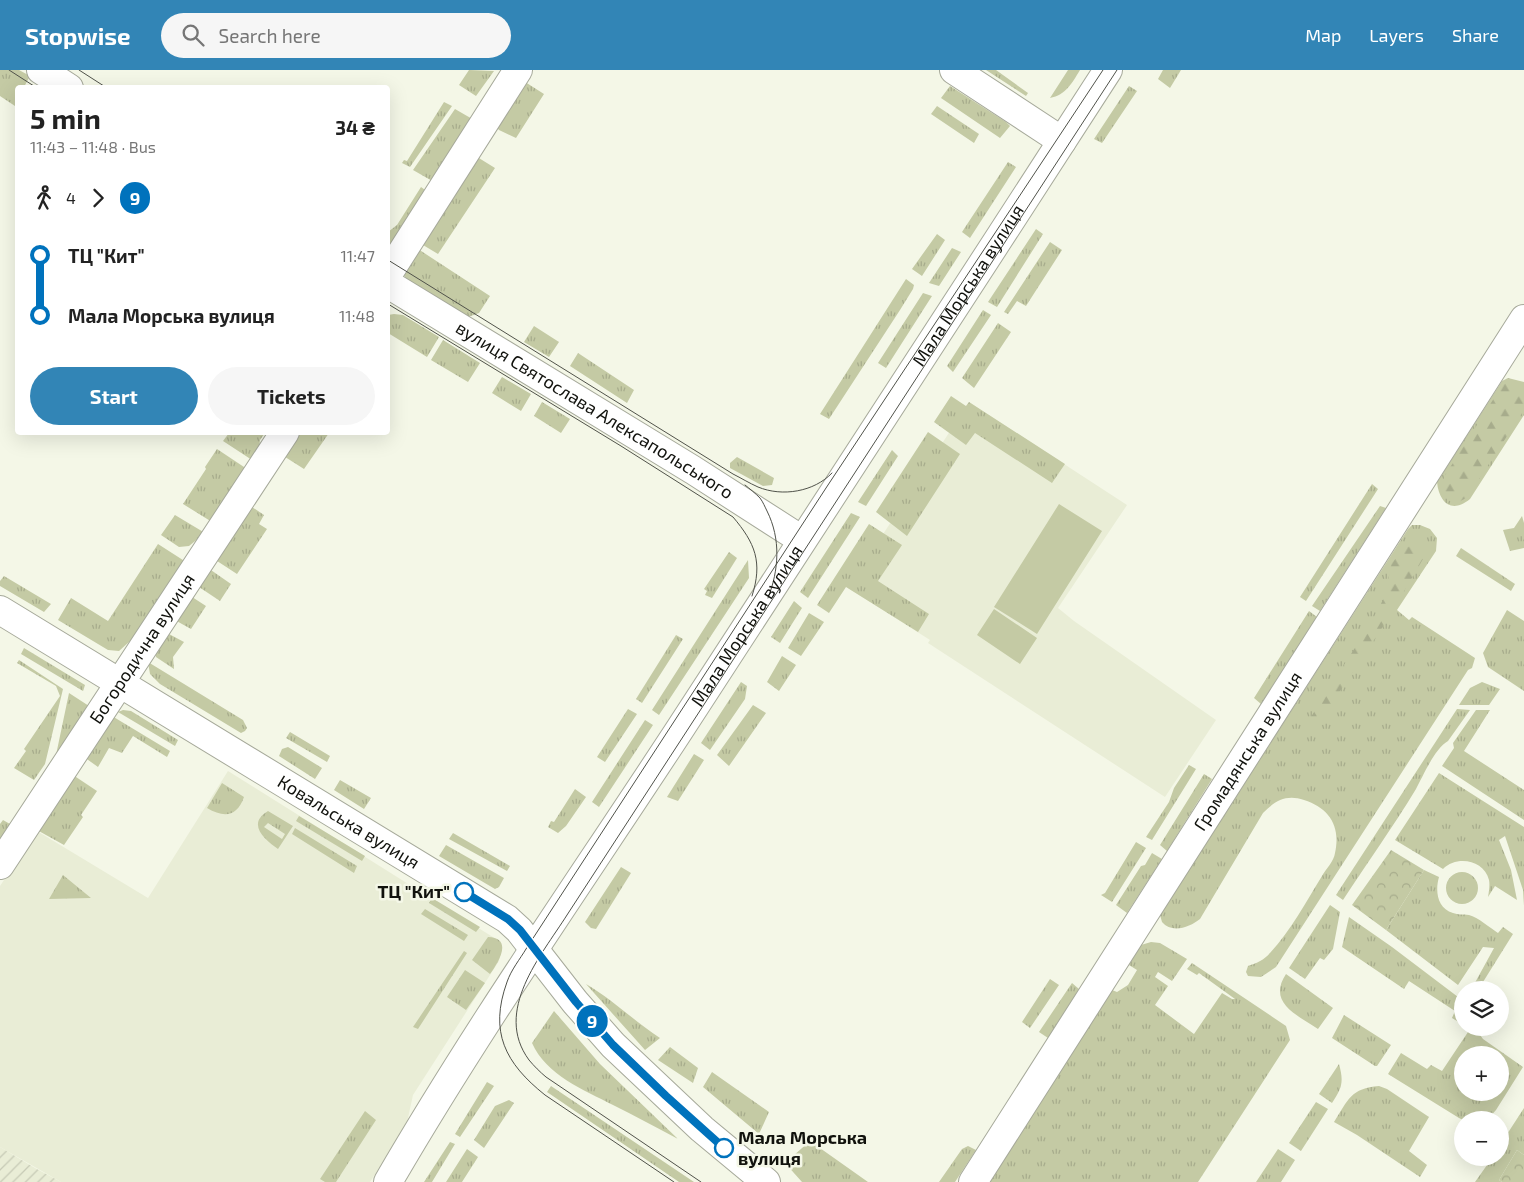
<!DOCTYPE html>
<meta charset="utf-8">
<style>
body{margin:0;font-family:"Exo 2",sans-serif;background:#f6f6f6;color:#222;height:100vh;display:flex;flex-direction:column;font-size:19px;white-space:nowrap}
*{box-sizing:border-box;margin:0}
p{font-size:16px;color:#767676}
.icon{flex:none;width:28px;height:28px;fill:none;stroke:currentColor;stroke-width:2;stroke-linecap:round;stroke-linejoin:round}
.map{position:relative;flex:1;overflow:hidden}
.side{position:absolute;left:15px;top:15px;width:375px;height:350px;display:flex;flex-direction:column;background:#fff;border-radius:5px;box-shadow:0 5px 20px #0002}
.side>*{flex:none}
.badge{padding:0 10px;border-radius:16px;font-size:18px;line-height:32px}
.buttons{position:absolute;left:1454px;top:911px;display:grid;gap:10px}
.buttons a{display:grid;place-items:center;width:55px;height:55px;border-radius:50%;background:#fff;box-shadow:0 5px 20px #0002;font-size:25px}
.map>.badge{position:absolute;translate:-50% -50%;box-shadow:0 0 0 2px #fff}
.legs{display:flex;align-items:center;gap:8px;height:55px;padding:0 15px;font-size:16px}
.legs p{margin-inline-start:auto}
.summary{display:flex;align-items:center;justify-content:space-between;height:85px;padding:0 15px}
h1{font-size:28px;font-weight:700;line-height:38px}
.action{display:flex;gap:10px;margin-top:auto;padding:10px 15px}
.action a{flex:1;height:58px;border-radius:30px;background:#3285b6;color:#fff;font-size:20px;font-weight:700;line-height:58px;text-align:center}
.action a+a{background:#f6f6f6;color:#222}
ul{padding:0 15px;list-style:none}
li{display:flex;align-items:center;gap:18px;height:60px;font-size:19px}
li i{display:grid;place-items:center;width:8px;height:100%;margin:0 6px;background:currentColor}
li i::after{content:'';width:12px;height:12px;margin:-6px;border:4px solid;border-radius:50%;background:#fff}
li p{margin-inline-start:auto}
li:first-child i{background:linear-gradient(#0000 50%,currentColor 0)}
li:last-child i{background:linear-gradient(currentColor 50%,#0000 0)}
header{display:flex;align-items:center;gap:30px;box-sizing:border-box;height:70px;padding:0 25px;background:#3285b6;color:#fff}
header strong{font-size:24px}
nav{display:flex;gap:28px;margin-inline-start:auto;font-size:18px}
.search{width:350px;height:45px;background:#f6f6f6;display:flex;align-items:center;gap:12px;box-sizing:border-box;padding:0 18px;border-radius:28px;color:#767676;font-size:19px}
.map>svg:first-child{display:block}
</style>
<header>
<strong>Stopwise</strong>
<div class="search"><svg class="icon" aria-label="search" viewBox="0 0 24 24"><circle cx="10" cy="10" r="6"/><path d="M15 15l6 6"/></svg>Search here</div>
<nav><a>Map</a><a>Layers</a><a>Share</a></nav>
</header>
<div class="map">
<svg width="1524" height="1112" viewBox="0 0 1524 1112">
<defs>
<pattern id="industrial-furrows" width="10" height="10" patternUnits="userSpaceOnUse" patternTransform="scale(1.25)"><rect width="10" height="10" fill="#e9edd6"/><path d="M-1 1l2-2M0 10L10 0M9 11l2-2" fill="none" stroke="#c7cab6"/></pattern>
<pattern id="grass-tufts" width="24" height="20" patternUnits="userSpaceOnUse" patternTransform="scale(1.25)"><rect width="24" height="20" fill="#c4caa4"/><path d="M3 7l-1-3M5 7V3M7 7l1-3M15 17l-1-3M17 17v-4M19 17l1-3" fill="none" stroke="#a7ac8c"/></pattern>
<pattern id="forest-firs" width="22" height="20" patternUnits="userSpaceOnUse" patternTransform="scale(1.25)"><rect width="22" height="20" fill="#c4caa4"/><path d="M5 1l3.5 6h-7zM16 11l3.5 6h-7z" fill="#a7ac8c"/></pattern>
<pattern id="park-crowns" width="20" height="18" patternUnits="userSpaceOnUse" patternTransform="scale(1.25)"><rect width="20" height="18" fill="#c4caa4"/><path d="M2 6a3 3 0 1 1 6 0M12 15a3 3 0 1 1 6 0" fill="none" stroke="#a7ac8c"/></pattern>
</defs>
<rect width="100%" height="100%" fill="#f4f7e7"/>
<path fill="#e9edd6" d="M969 332 1127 435 1058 538 1074 551 1216 650 1165 727 928 573 930 570 848 518Z
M228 701 496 869 500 872 502 878 499 891 413 1025 406 1057 370 1112H61L0 1077V816L37 761 148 828Z"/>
<path fill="url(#industrial-furrows)" d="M0 1077 35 1098 61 1112H0Z"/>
<path fill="url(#grass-tufts)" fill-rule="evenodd" d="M0 0H19L30 6 24 17 18 18 17 32 15 36 0 26Z
M469 0 494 1 476 26 459 15Z
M986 0H996L1028 23 1026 26Z
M1068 0H1080C1072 13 1066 25 1050 28Z
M1163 0H1181L1170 18 1158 9Z
M522 10 544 24 516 68 499 60 494 54Z
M950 16 1006 52 1010 56 1000 68 941 28Z
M1129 16 1137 21 1102 73 1094 69Z
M444 32 452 36 410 97 402 93 404 90 407 91Z
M937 36 979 64 974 73 931 44Z
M455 39 474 50 434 112 413 100Z
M474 85 495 98 438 184 418 172Z
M1008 92 1016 97 970 168 962 162Z
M421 117 428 122 395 169 388 175V162L397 155Z
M1036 159 1043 164 997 237 988 232Z
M937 164 945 170 922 206 912 199Z
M1050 172 1062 180 1026 236 1017 231 1008 244 1004 242Z
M415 177 490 226 479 243 468 247 410 212 405 207 403 202Z
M952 178 961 182 939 216 929 213Z
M906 209 914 215 913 219 900 240 829 349 820 344Z
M923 223 932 226 886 298 878 293Z
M983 240 991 245 953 302 947 296Z
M394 244 403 245 439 267 427 287 388 263V245Z
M998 253 1011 262 974 318 962 308Z
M534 256 559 272 549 287 524 272Z
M443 270 480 293 468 312 431 290Z
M578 283 634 320 627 333 570 296Z
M502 307 531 324 521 341 492 323Z
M1508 308 1524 312V345L1470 429C1452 444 1439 433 1437 412L1502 311Z
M951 326 966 336 969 332 1065 394 1052 413 975 363 966 375 934 352Z
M542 332 570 349 561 363 534 346Z
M928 362 960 384 907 466 876 442Z
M229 363H265L260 370 259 380 252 390 223 371Z
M297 363H329L304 399 282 385Z
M217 379 247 399 212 452 183 434 206 399 205 397Z
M892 380 898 386 866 436 858 432Z
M737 387 774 408 772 415 763 416 730 398V393Z
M1372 414 1378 419 1306 531 1300 527Z
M249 435 264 445 259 454 267 459 237 504 214 489Z
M1380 436 1386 438 1320 541 1312 536Z
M851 443 860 447 808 528 800 522Z
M175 445 205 463 189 476 179 477 161 465Z
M1522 446 1524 453V478L1510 481 1503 460 1514 458Z
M869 454 902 475 878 511 929 544 918 562 846 517 829 543 817 535Z
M1412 455H1420L1430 459 1437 468 1436 481 1397 540 1409 550 1412 547 1475 588 1472 598 1468 600 1276 897 1261 907 1248 906 1246 902 1248 896C1257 893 1264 890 1270 883 1291 860 1306 832 1322 806 1326 799 1334 791 1335 783 1341 756 1329 738 1304 730 1286 724 1275 731 1263 743L1200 849C1190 857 1172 864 1162 852L1160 845 1408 459Z
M158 474 186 492 139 563 119 581 108 580 58 550 71 528 108 551Z
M1461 478 1515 514 1511 521 1456 486Z
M729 482 737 488 712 528 705 525 707 521 704 519Z
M748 490 749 508 659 645 652 640Z
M208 498 231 514 220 531 196 515Z
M4 506 51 534 44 542 0 516V511Z
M189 525 206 536 191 559 173 549Z
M794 531 802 538 780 573 771 567Z
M1507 540 1524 551V621L1488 597 1483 583Z
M1309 541 1317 547 1261 634 1254 628Z
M809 543 824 552 801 586 788 578Z
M169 564 184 572 173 587 174 599 156 587 155 583Z
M676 565 683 569 642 633 636 629Z
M24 578 85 615 83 621 21 584Z
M782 586 796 595 779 621 767 612Z
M19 590 63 619 45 694 34 710 14 698 26 681 24 679 60 626 56 616 17 593Z
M148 592 243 650 247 658 245 661 241 663 160 614 150 604Z
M741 612 747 616 745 629 710 680 701 673Z
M1482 612 1500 619 1489 635H1459L1470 618Z
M69 623 89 636 56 685Z
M753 635 766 643 729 696 717 685Z
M628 639 637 644 605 692 597 687Z
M1457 639 1470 640 1448 671C1435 678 1423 706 1416 719 1393 757 1367 793 1343 830L1336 825Z
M123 640 131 641 178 670 175 676 118 642Z
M1476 640H1490L1464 681 1524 720V750L1442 696 1454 678 1453 673Z
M112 646 170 681 167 687 133 666 122 683 109 678 98 697 84 687Z
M645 650 653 655 599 737 592 732Z
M290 662 330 686 327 692 286 668Z
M288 677 322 698 315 709 279 686 282 679Z
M694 684 704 690 678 731 667 727Z
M1189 695 1196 699 1152 770 1146 767 1169 732 1174 718Z
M1439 703 1524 757V836L1523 820 1505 766 1499 770 1511 800 1517 830 1495 816 1488 827C1489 821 1490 815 1489 810 1484 790 1457 785 1443 799L1395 770Z
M1204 704 1212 709 1167 781 1160 775Z
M73 705 97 721 81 745 83 747 64 775 37 760Z
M340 710 371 728 364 739 334 720Z
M222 713 244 727C237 747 224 748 207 738Z
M575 719 586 727 566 756 558 763 548 757 551 751 554 752Z
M268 741 293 756 278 779C265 770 246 754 268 741ZM268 753 285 764 282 769 264 757Z
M299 746 365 786 362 791 296 751Z
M3 750 10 754 0 770V754Z
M295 758 357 796 354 803 292 764Z
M453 763 510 796 507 801 449 769Z
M1136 772 1146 778 1112 832 1101 825 1105 823Z
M446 775 504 808 499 817 495 819 439 786Z
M1152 783 1162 789 1127 843 1116 835 1141 796 1145 795Z
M621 797 631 803 596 859 591 858 585 852Z
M1424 800 1439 807C1435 821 1437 838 1453 843 1458 845 1463 844 1469 845 1478 847 1490 858 1498 863L1503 857 1513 864 1478 920H1471L1494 878 1483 877 1458 915 1386 860Z
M1446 818a16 16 0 1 1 32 0a16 16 0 1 1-32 0Z
M63 805 91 828 49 829Z
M432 828 480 857 476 862 429 833Z
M1330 835 1340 842 1333 879 1324 890 1320 888 1305 909 1289 898Z
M425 839 468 865 464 871 421 844Z
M1349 847 1392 877 1462 930V954L1452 948 1455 941 1409 911 1404 919 1342 877Z
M488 867C514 868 498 893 490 904L472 890Z
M1151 872 1160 873 1187 889 1172 911 1158 902 1155 907 1168 916 1155 935 1194 964 1222 923 1232 929H1235L1199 903 1197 905 1187 899 1192 893 1286 956 1290 970 1198 1112H989L1112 920 1117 922 1128 915 1137 900 1129 895 1141 875Z
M464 881 467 883 418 959 413 957Z
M465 900 485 913 466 940 447 927Z
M1286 904 1333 938 1318 959C1297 945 1267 933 1286 904Z
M1050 909 1059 915 1030 958 1022 952Z
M1072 913 1079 919 1048 968 1039 962Z
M586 914C612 929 634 951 660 968L645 980Z
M554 941 600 994 678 1069C656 1057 635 1046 613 1035 584 1020 546 1005 532 973Z
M1344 945 1391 975 1377 996H1375L1332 968Z
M1468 958H1475L1483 969 1523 997 1496 1040 1487 1050H1463L1459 1048 1388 1004 1401 983 1427 999 1431 995 1442 1001 1470 959ZM1462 985H1500V1022H1462Z
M670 977 698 998 693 1013 658 990Z
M1339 994C1344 1012 1342 1018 1332 1033L1319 1024Z
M712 1002 769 1042 759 1064 703 1017Z
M487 1012 494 1016 460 1067 455 1064Z
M551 1016 694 1112H679L547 1022Z
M1379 1016 1387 1019 1429 1047 1409 1081 1427 1095 1420 1107 1357 1065 1334 1052C1348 1030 1351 1018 1379 1016Z
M509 1030 514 1033 484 1078 474 1070 495 1036Z
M1316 1032 1328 1039 1301 1081 1289 1073Z
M1524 1038V1085L1517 1080 1499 1110 1502 1112H1475L1492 1088H1500V1075Z
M365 1041 376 1050 336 1112H325L320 1109Z
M810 1071 868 1112H802L785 1093Z
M450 1072 455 1074 432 1112H424Z
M968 1076 976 1080 955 1112H939L962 1079Z
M467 1079 478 1087 462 1112H446Z
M1278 1079 1295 1090 1281 1112H1256Z"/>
<path fill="url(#forest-firs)" d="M1507 310 1517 313 1524 317V340L1468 426C1450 442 1440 426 1444 407L1503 314Z
M1422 475 1423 489 1406 518 1382 558 1318 654 1309 660V650L1372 551 1386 524 1391 494 1405 477Z"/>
<path fill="url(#park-crowns)" d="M1391 780 1424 800 1386 860 1352 835Z
M1517 1080 1524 1085V1112H1502L1499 1110Z"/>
<path fill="#c4caa4" d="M1059 434 1102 461 1037 564 994 537Z
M994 539 1037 568 1020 594 977 565Z"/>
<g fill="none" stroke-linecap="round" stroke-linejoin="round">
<defs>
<g id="minor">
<path d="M41 0 69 18"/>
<path d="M954 0 1062 71"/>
<path d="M388 204 518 0"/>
<path id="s1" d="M388 214 693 400 802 470"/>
<path id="s2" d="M0 540 507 849 519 860 575 932 613 975 702 1059 766 1112"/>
<path id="s3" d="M0 795 285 362"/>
<path id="s4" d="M388 1112C478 957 582 809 680 659 823 439 966 220 1108 0"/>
<path id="s5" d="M973 1112 1524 249"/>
</g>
</defs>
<use href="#minor" stroke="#a6a99a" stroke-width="30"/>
<use href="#minor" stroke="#fff" stroke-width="28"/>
<path stroke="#50524a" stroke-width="1" d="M9 0 37 18
M79 0 107 18
M388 190 733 404C741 408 749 413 758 417 782 427 814 422 832 403
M388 234 621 376 733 447C755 473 763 492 752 526
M745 415C750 419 755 423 760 428 763 432 765 437 767 441 781 469 779 500 768 528
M674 1112 545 1025C505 993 489 962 507 912 511 900 520 889 526 879L826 418 1103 0
M701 1112 546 1007C540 1002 534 996 529 990 493 941 541 886 567 845L1117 0"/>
</g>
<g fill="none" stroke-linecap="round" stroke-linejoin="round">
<defs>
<path id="line-1" d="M464 822 508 849 520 860 576 932 613 975 666 1026 724 1078"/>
</defs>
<use href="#line-1" stroke="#fff" stroke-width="11"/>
<use href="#line-1" stroke="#0072bc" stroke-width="8"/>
</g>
<g fill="#fff" stroke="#0072bc" stroke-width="2.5">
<circle cx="464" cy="822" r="9"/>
<circle cx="724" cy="1078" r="9"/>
</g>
<g text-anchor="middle" stroke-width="5" stroke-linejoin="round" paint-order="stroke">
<g font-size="18" fill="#11120d" stroke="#f4f7e7">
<text dy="6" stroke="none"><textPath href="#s4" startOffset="1068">Мала Морська вулиця</textPath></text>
<text dy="6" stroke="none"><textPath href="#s1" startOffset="242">вулиця Святослава Алексапольського</textPath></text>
<text dy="6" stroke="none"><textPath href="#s4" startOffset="662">Мала Морська вулиця</textPath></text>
<text dy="6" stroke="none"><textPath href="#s3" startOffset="259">Богородична вулиця</textPath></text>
<text dy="6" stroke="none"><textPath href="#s5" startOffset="511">Громадянська вулиця</textPath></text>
<text dy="6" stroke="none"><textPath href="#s2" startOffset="408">Ковальська вулиця</textPath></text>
</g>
<g font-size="18" font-weight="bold" fill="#11120d" stroke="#f4f7e7" text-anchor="end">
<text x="450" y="828">ТЦ "Кит"</text>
<text x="738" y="1074" text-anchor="start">Мала Морська<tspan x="738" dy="21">вулиця</tspan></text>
</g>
</g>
</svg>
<div class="buttons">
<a><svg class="icon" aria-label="layers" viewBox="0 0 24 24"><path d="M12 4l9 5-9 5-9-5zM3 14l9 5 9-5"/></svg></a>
<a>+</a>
<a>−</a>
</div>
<b class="badge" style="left:592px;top:951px;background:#0072bc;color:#fff">9</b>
<section class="side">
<div class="summary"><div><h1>5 min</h1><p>11:43 – 11:48 · Bus</p></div><b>34 ₴</b></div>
<div class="legs"><svg class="icon" aria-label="walk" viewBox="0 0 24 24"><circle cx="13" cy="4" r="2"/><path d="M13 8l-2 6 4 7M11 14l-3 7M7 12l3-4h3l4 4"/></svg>4<svg class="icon" aria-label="forward" viewBox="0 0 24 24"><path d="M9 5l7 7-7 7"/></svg><b class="badge" style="background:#0072bc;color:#fff">9</b></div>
<ul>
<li><i style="color:#0072bc"></i><b>ТЦ &quot;Кит&quot;</b><p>11:47</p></li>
<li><i style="color:#0072bc"></i><b>Мала Морська вулиця</b><p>11:48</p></li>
</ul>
<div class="action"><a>Start</a><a>Tickets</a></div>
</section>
</div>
